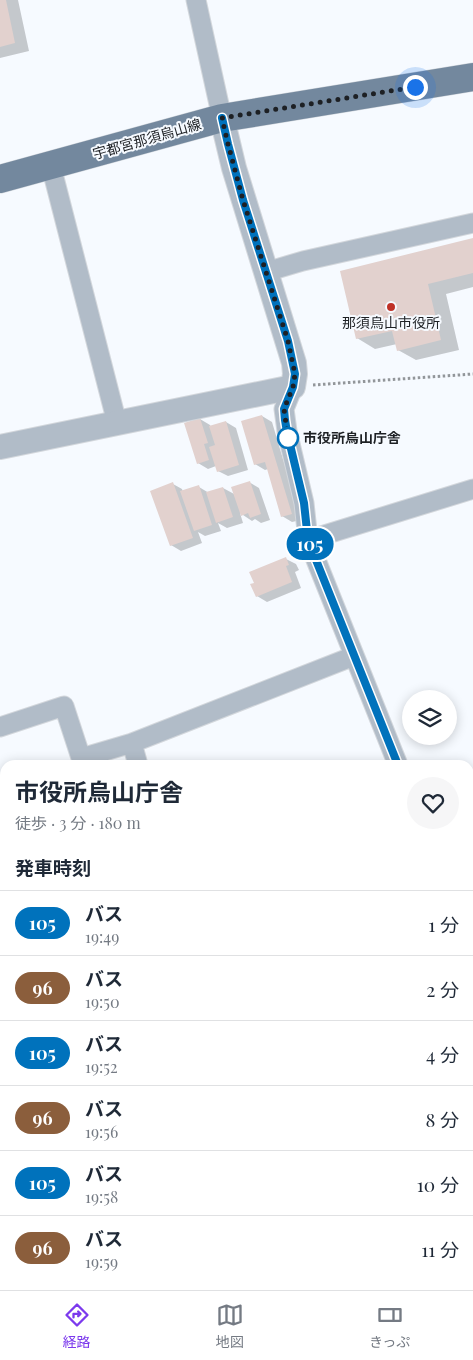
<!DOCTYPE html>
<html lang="ja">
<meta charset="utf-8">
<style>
body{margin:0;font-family:"Playfair Display","Noto Sans JP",serif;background:#f6f6f7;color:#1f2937;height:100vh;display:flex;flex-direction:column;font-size:19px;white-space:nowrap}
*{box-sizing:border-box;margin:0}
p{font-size:16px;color:#747a83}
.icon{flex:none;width:28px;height:28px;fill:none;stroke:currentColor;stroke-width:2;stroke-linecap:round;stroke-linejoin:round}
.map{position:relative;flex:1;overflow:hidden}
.sheet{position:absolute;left:0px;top:760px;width:474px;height:530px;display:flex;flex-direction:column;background:#fff;border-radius:15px 15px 0 0;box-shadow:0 2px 12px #0003}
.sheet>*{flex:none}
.badge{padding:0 10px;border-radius:16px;font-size:18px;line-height:32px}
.fabs{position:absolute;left:402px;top:690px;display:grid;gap:10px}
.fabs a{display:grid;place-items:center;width:55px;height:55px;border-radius:50%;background:#fff;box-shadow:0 2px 12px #0003;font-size:25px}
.you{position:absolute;width:25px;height:25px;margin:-12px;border:4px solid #fff;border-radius:50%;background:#1a73e8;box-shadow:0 0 0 8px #1a73e833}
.map>.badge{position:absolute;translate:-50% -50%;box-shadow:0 0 0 2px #fff}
h2{padding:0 15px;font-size:19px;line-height:45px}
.round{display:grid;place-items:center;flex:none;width:52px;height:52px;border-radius:26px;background:#f6f6f7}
.summary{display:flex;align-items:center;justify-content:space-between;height:85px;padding:0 15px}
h1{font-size:24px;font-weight:700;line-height:38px}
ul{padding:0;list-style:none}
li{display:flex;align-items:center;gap:15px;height:65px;padding:0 15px;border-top:1px solid #e0e1e3}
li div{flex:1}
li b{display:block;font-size:19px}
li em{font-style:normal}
li .badge{min-width:55px;font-weight:700;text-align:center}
.dock{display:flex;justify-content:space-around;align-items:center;height:70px;border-top:1px solid #e0e1e3;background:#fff;font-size:14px;color:#747a83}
.dock a{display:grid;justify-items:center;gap:2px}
.dock .active{color:#7c3aed}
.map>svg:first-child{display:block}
</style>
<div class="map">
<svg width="473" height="1290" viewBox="0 0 473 1290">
<rect width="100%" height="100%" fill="#f6faff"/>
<path fill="#0003" d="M0 0H18L29 51 0 58Z
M473 240V287L446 294 459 350 416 360 398 350 397 344 375 349 357 338Z
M262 416 272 422 301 520 292 522 282 516 268 469 265 470 255 464Z
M200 419 210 425 211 427 226 422 236 428 248 470 228 476 218 471 216 466 208 469 198 463Z
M249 482 259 488 270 520 261 523 255 519 252 521 240 513 243 523 227 528 218 523 221 531 205 536 198 532 202 543 181 551 171 545 173 484 182 489 183 492 199 487 209 493 223 488 236 495Z
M286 559 296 564 299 570 295 572 301 588 267 602 257 596 255 583Z"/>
<path fill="#e2d1ce" d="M0 0H6L15 43 0 47Z
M473 238V273L428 284 441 340 397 351 392 331 356 339 340 271Z
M262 415 292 514 281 517 265 462 254 465 241 421Z
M200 418 208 443 204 444 209 460 197 464 184 423Z
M226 421 239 465 217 472 209 447 215 445 209 426Z
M250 481 261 514 250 518 248 513 241 516 231 487Z
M173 482 193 538 170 546 150 491Z
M199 485 212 525 194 531 180 491Z
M223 487 233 517 216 523 206 492Z
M286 557 289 565 286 566 292 582 256 597 250 584 254 583 249 572Z"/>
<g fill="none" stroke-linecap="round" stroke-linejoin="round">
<defs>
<path id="minor" d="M196 0 222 118
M51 166 117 423
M266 272 303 261 473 223
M293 387 284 409 287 431 304 503 308 540 398 765
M308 540 473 489
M0 727 64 706 81 758 132 743 354 656
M132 743 138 765
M469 936 473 946
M150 1285 151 1290
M374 1285 375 1290"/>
<path id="tertiary" d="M0 447 293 387 295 374 294 363 234 168 222 118"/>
<path id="primary" d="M0 179 222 118 473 77"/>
</defs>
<use href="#minor" stroke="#d3d7dc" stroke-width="21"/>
<use href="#tertiary" stroke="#d3d7dc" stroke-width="26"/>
<use href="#primary" stroke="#d3d7dc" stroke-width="29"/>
<path stroke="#92969a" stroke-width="3" stroke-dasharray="2.5 2.5" stroke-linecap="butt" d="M313 385 473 374"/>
<use href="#minor" stroke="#b1bcc8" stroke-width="19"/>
<use href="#tertiary" stroke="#b1bcc8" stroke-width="24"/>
<use href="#primary" stroke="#73889e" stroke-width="28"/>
</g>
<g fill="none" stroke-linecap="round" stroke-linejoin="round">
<defs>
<path id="line" d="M222 118 228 144 243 200 288 341 295 374 293 387 284 409 285 420 287 432 304 503 308 540 398 765"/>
</defs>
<use href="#line" stroke="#fff" stroke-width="11"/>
<use href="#line" stroke="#0072bc" stroke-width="8"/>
<path stroke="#1d2024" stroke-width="5" stroke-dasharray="0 9" d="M288 438 284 409 293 387 295 374 288 341 243 200 228 144 222 118 415 87"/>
</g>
<circle fill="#bf3127" stroke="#f6faff" stroke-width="2" cx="391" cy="307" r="5"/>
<circle fill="#fff" stroke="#0072bc" stroke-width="2.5" cx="288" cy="438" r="10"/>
<g text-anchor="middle" stroke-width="4" stroke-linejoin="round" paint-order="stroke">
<g font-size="14" fill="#1d2024" stroke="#f6faff">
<text transform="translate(147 139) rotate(-16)" y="5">宇都宮那須烏山線</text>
</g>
<g font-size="14" fill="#1d2024" stroke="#f6faff">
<text x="391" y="328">那須烏山市役所</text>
</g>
<g font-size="14" font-weight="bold" fill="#1d2024" stroke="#f6faff" text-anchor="start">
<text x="303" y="443">市役所烏山庁舎</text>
</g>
</g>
</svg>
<div class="fabs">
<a><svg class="icon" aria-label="layers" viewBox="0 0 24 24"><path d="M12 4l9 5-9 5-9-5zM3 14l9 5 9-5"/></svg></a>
</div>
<div class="you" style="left:415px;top:87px"></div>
<b class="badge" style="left:310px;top:544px;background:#0072bc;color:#fff">105</b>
<section class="sheet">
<div class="summary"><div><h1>市役所烏山庁舎</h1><p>徒歩 · 3 分 · 180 m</p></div><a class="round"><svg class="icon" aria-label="heart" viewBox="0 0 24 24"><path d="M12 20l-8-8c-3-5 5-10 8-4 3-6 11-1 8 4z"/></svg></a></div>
<h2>発車時刻</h2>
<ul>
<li><span class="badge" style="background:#0072bc;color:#fff">105</span><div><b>バス</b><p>19:49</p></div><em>1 分</em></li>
<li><span class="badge" style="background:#8b5e3c;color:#fff">96</span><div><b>バス</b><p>19:50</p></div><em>2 分</em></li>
<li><span class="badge" style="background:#0072bc;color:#fff">105</span><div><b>バス</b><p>19:52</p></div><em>4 分</em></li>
<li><span class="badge" style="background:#8b5e3c;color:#fff">96</span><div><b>バス</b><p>19:56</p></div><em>8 分</em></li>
<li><span class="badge" style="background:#0072bc;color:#fff">105</span><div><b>バス</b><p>19:58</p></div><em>10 分</em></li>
<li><span class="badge" style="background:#8b5e3c;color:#fff">96</span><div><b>バス</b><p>19:59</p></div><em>11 分</em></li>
</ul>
</section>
</div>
<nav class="dock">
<a class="active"><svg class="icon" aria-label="directions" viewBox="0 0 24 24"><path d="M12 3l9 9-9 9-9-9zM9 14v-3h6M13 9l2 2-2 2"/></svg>経路</a>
<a><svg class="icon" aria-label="map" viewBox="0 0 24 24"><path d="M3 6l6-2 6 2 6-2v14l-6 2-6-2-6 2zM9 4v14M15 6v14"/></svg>地図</a>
<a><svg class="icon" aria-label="tickets" viewBox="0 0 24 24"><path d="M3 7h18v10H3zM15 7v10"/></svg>きっぷ</a>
</nav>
